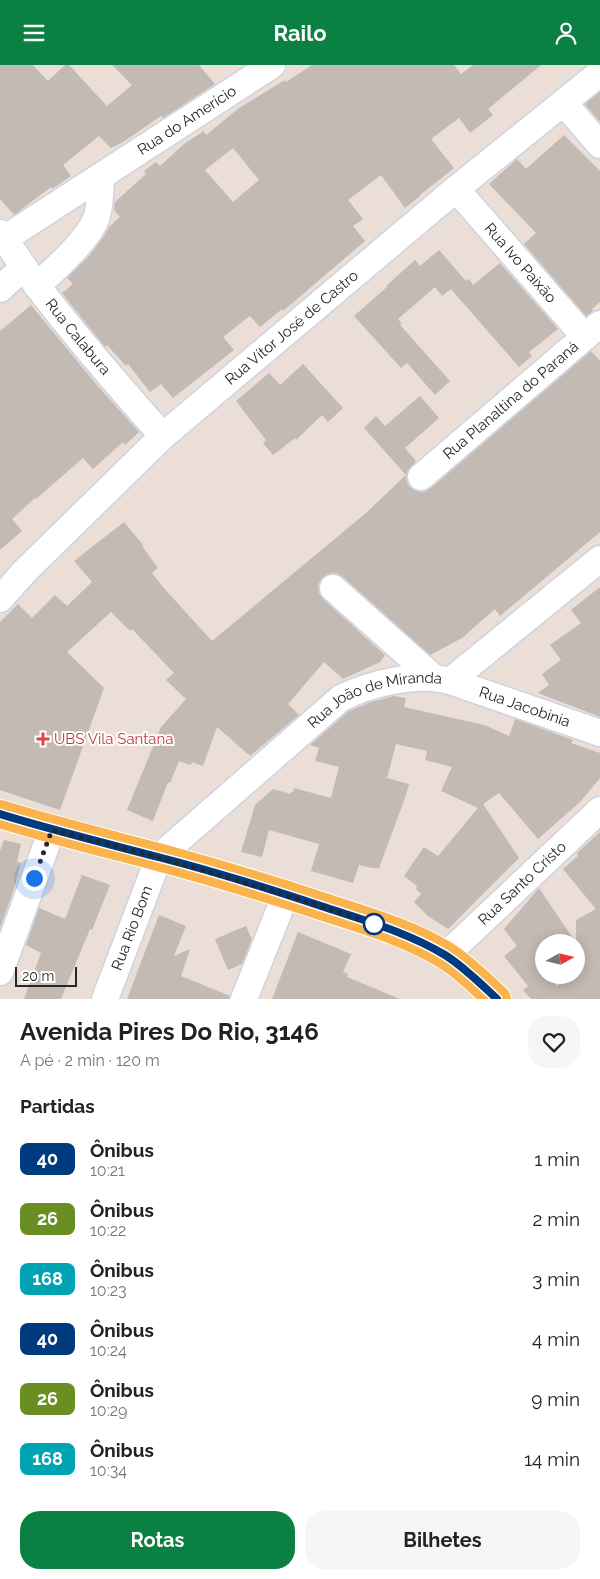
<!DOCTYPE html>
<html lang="pt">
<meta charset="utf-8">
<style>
body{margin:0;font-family:Raleway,sans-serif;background:#f6f6f6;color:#222;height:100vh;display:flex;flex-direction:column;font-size:19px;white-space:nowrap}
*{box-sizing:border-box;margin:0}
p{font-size:16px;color:#767676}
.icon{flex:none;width:28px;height:28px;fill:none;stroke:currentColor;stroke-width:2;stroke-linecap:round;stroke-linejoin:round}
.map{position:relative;height:934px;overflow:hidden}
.sheet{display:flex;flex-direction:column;background:#fff;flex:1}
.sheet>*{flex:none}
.badge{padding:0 10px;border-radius:8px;font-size:18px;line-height:32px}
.needle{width:32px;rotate:82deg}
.controls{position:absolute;left:535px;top:869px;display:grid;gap:10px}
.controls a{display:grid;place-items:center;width:50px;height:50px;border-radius:50%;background:#fff;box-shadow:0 2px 12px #0003;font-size:25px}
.scale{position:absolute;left:15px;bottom:12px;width:62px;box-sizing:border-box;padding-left:5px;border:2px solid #272727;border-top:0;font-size:14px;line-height:18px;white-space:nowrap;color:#272727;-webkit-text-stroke:4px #fff;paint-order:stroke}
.you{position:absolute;width:25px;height:25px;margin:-12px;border:4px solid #fff;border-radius:50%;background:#1a73e8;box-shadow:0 0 0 8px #1a73e833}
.map>.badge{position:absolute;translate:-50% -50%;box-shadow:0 0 0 2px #fff}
h2{padding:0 20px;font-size:19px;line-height:45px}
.round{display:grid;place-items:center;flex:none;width:52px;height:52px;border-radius:20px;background:#f6f6f6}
.overview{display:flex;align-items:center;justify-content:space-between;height:85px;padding:0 20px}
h1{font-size:24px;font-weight:700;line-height:38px}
.cta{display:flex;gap:10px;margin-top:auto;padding:10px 20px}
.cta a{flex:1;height:58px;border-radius:20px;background:#0b8043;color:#fff;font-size:20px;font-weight:700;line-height:58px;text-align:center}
.cta a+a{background:#f6f6f6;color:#222}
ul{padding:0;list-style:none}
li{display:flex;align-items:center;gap:15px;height:60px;padding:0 20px}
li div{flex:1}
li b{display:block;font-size:19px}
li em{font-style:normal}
li .badge{min-width:55px;font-weight:700;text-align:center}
header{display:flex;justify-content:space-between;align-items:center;height:65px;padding:0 20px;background:#0b8043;color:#fff;font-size:22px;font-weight:700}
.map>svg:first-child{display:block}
</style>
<header><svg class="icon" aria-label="menu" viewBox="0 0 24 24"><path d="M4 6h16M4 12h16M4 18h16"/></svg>Railo<svg class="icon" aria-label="person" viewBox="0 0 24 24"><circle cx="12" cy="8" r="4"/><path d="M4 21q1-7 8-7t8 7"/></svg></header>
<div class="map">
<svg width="600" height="934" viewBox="0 0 600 934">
<rect width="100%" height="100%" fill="#ebded6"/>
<path fill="#c2bab3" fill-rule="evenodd" d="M0 0H33L48 16 65 0H69L107 41 132 20 112 0H199L215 19 163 53 161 51 123 77 111 83 99 71 63 100 71 111 52 124 51 122 14 150 0 134Z
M312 0H454L461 9 473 0H541L488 44 493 50 470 68 459 53 431 74 454 103 420 130V131L405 143 381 110 348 135 363 154 353 161 365 176 283 246 282 244 260 262 250 251 223 272 234 285 173 333 161 319 150 327 128 299 126 301 107 280 105 282 62 228 73 219 67 213 90 190 104 171 109 162 120 152 114 145 115 137 146 109 144 106 156 97 160 101 184 79 204 66 206 70 239 43 285 15 286 17ZM233 83 259 115 233 137 205 105Z
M600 27V57L585 39Z
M564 70 600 106V237L592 244 593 246 586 251 524 179 536 168 489 119 517 94 526 104Z
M439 185 466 216 469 214 473 220 500 198 558 264 529 287 532 291 519 302 451 224 442 231 435 222 398 254 402 259 400 260 450 316 435 330 407 298 401 303 354 251 387 222 386 221 415 195 420 201Z
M31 240 96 319 139 367 125 380 123 377 93 404 83 393 36 434 35 433 12 454 22 466 0 485V266Z
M591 286 600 296V467L500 551 495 544 462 573 430 590 343 512 336 508 328 509 322 513 318 520 319 528 323 534 385 590 380 597 343 614 324 597 288 639 299 650 250 691 217 662 203 701 192 697 191 700 179 696 170 718 168 717 153 756 127 745 161 662 186 634 166 615 174 608 132 564 130 566 111 547 67 587 104 623 60 745 0 725V557L18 539 32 553 55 530 67 541 92 517 74 496 124 457 143 480 142 481 158 503 152 508 162 521 212 576 366 448 406 410 364 363 376 351 385 361 420 331 439 353 405 383 416 396 407 407 406 415 409 421 416 426 424 427 431 423Z
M303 299 343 343 328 357 322 350 296 375 295 373 273 390 263 378 266 375 236 336 269 308 280 320Z
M600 522V652L538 628 549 620 542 609 561 595 550 580 581 558 571 545Z
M394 631 406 633 404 642 484 660 509 671 515 654 573 675 571 678 600 688V713L580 737 538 774 499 728 483 739 519 793 448 864 428 851 414 837 421 829 416 824 417 821 404 811 424 782 438 791 478 743 441 726 452 702 425 695 427 686 396 679 387 713 409 719 405 733 379 803H372L359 800 353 818 311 806 319 779 269 765 262 792 241 787 255 740 273 724 291 729V727H293L294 723 331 733 339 702 315 696 319 683 310 680 349 646 371 637Z
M600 767V934H531L523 925 528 921 504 891 517 881 504 864 539 823 576 878H544V910H549L557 921 572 910H576V855L596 844 563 804 578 791 577 788Z
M4 775 21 779 17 797 21 798 14 824 0 863V786Z
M82 810 110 820 92 865 90 864 61 934H24L41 888 26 880 39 843 65 854Z
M159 850 186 861 174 891 190 884 181 911 230 931 229 934H127Z
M246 861 252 874 242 899 228 905 215 874Z
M298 867 351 889 343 907 348 909 347 912 400 934H272Z"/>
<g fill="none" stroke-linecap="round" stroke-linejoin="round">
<defs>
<g id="minor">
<path d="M564 38 600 80"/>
<path id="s1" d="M456 124 585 272"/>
<path id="s2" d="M0 168C13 185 24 204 38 222 77 273 120 323 163 371"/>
<path id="s3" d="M4 174 272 0"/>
<path d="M37 221C55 204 87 176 96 154 101 141 100 125 101 111"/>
<path d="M0 224 24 202"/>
<path id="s4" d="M421 412 600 259"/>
<path d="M333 523 433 612"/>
<path id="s5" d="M0 534 25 506 163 371 456 124 600 8"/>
<path d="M450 616 600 494"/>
<path id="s6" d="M445 891 600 745"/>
<path d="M0 907 52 765"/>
<path id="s7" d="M105 934 159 792 341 633C372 618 417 607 450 616L600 668"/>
<path d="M244 934 286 829"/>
</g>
<path id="major" d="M0 749C52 765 105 778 158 792 213 807 267 823 321 841 363 855 407 867 445 890 464 902 481 919 497 934"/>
</defs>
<use href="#minor" stroke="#ccd4e1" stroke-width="29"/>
<use href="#major" stroke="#fff" stroke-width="30"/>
<use href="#minor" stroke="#fff" stroke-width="26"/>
<use href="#major" stroke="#fab34d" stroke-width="28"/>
</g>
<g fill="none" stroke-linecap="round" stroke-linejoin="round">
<defs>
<path id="line" d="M0 749C52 765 105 778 158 792 213 806 267 823 321 841 363 855 407 867 445 890 464 902 481 919 497 934"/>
</defs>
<use href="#line" stroke="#fff" stroke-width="11"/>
<use href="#line" stroke="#003b80" stroke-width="8"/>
<path stroke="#272727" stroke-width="5" stroke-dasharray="0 9" d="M34 813 52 765C161 792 268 823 374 859"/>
</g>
<path fill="#e0444e" stroke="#fff" stroke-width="2" d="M40.5 666.5h5v5h5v5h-5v5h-5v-5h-5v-5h5z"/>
<circle fill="#fff" stroke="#003b80" stroke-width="2.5" cx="374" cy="859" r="10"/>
<g text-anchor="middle" stroke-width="4" stroke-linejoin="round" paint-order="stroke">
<g font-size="15" fill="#272727" stroke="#fff">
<text dy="5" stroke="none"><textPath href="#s3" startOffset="218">Rua do Amerício</textPath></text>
<text dy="5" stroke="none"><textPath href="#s1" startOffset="98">Rua Ivo Paixão</textPath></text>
<text dy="5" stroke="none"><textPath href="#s5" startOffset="399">Rua Vítor José de Castro</textPath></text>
<text dy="5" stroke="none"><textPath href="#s2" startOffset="130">Rua Calabura</textPath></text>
<text dy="5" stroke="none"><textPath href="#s4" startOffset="118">Rua Planaltina do Paraná</textPath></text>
<text dy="5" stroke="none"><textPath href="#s7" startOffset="425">Rua João de Miranda</textPath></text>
<text dy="5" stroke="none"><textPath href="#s7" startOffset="585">Rua Jacobinia</textPath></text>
<text dy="5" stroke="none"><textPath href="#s6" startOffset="106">Rua Santo Cristo</textPath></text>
<text dy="5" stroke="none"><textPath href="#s7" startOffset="76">Rua Rio Bom</textPath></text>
</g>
<g font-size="15" fill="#be3a42" stroke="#fff" text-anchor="start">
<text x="54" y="679">UBS Vila Santana</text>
</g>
</g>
</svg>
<div class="controls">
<a><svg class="needle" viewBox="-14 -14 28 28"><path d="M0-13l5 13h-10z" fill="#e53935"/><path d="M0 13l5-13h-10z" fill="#767676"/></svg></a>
</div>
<div class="scale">20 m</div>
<div class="you" style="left:34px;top:813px"></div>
</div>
<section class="sheet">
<div class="overview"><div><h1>Avenida Pires Do Rio, 3146</h1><p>A pé · 2 min · 120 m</p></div><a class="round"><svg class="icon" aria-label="heart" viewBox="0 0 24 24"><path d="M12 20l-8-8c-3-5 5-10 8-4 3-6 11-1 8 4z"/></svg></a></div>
<h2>Partidas</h2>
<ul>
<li><span class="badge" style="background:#003b80;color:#fff">40</span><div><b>Ônibus</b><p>10:21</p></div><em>1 min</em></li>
<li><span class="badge" style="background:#6b8e23;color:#fff">26</span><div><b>Ônibus</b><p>10:22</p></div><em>2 min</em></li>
<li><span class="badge" style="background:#00a3b4;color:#fff">168</span><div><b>Ônibus</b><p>10:23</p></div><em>3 min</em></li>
<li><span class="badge" style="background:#003b80;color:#fff">40</span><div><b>Ônibus</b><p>10:24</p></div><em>4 min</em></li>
<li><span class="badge" style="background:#6b8e23;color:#fff">26</span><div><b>Ônibus</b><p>10:29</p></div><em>9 min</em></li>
<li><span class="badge" style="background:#00a3b4;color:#fff">168</span><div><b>Ônibus</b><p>10:34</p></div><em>14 min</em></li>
</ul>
<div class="cta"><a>Rotas</a><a>Bilhetes</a></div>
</section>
